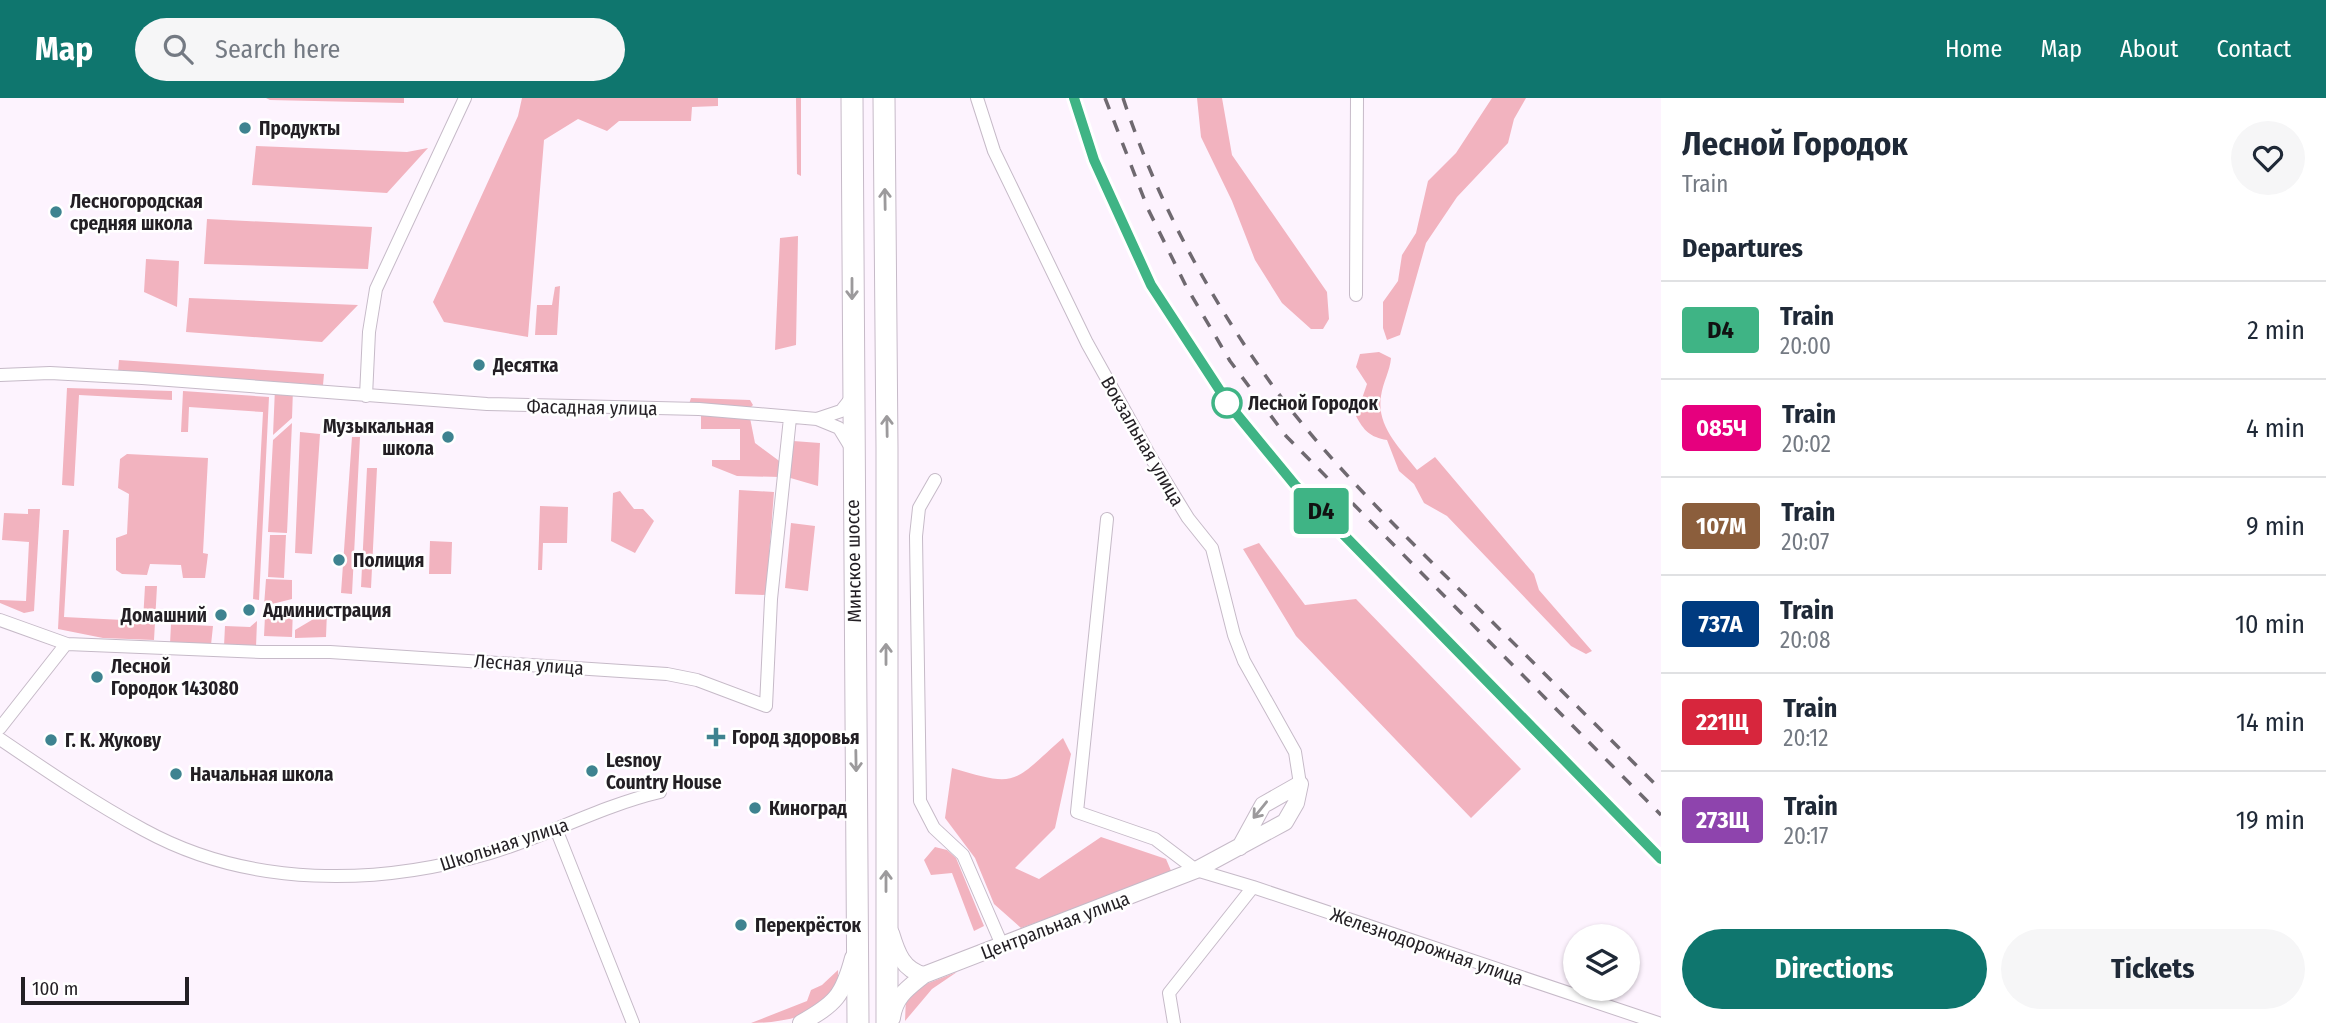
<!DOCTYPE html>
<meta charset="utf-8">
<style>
body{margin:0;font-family:"Fira Sans Condensed",sans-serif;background:#f6f6f7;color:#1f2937;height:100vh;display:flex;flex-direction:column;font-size:26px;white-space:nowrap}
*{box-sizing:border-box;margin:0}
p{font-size:23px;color:#747a83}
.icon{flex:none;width:38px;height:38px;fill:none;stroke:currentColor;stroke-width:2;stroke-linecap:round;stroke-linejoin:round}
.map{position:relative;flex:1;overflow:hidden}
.side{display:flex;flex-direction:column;background:#fff;width:665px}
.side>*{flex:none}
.badge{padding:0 14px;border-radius:5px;font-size:24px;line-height:46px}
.controls{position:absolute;left:1563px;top:826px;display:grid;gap:14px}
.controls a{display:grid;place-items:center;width:77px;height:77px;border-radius:50%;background:#fff;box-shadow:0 2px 5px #0004;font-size:35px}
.scale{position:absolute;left:21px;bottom:18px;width:168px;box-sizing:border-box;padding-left:7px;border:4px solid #231f24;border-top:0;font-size:19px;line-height:24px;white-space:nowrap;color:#231f24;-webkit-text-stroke:5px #fff;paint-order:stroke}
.map>.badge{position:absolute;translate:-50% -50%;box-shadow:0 0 0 4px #fff}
h2{padding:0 21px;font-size:26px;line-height:63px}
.round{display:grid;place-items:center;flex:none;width:74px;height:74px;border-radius:37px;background:#f6f6f7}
.summary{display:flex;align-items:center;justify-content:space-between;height:119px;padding:0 21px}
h1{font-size:33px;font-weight:700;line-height:52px}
.cta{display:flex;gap:14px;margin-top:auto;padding:14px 21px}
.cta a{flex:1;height:80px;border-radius:42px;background:#0f766e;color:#fff;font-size:28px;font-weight:700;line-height:80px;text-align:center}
.cta a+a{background:#f6f6f7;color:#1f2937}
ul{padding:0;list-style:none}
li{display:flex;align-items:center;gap:21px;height:98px;padding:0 21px;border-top:2px solid #e0e1e3}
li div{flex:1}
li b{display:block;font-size:26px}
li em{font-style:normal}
li .badge{min-width:77px;font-weight:700;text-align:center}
header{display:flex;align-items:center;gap:42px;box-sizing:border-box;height:98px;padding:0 35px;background:#0f766e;color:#fff}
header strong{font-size:33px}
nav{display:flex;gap:38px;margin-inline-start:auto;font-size:24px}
.search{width:490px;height:63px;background:#f6f6f7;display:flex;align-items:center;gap:18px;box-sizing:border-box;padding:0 24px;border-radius:38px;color:#747a83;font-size:26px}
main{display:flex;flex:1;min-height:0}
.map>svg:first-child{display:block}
</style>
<header>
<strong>Map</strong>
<div class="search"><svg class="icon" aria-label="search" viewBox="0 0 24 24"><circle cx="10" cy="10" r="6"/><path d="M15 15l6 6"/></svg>Search here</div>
<nav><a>Home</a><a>Map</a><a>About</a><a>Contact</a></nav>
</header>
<main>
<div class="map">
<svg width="1661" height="925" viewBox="0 0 1661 925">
<rect width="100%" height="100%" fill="#fdf3fe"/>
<path fill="#f2b3bf" d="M266 0H404V5L270 2Z
M522 0H718V8L692 9 691 23H619L607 33 578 21 544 42 528 239 444 224 433 204 518 18Z
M796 0H801V78L797 76Z
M1197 0H1222L1232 57 1327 194 1329 221 1323 231H1311L1282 205 1255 162 1232 103 1201 39Z
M1492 0H1526L1514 21 1508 45 1457 99 1426 145 1400 237 1387 242 1383 230V204L1398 183 1402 157 1416 135 1428 83 1456 55Z
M256 48 407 54 428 50 387 95 252 87Z
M207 121 372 129 368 171 204 166Z
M798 138 796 247 775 252 780 140Z
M146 161 179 163 177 209 144 194Z
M560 188 557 237H535L537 207H552L555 189Z
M189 200 358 207 322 244 186 234Z
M1379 254 1391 260C1390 273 1383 284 1381 298 1376 328 1400 350 1417 372L1435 359 1534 476 1539 492 1592 553 1586 556 1571 548 1447 418 1424 405 1414 386 1399 373 1387 342C1370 339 1364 333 1356 318L1367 286 1356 269 1360 256Z
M119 262 324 276 323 287 118 274Z
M67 290 172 293V302L79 297 74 388 62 387Z
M275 290 293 291 292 320 273 337Z
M183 293 269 299 259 502 253 501 263 314 189 309 188 334H181Z
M691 300 750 302 753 307 749 311 689 306Z
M701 317 750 320 755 345 782 365 780 379 737 378 712 368V362H740V331H701Z
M292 325 287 435 268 434 273 342Z
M300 334 320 336 312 456 295 455Z
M352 339H360L352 496 341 495Z
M793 343 820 345 818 388 787 379Z
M127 356 208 360 203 455 208 456 205 480H183L181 467 150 466 147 477 122 476 116 472V440L127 436 129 396 118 390 120 361Z
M367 370H377L371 490 361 489Z
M739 392 774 394 766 497 735 496Z
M620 393 634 411H643L654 423 635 455 611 443 613 395Z
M540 408 568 409 567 445H543L542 472H538Z
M28 411H40L34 513 24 515 0 505V502L26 503 29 444 2 442 4 415 28 416Z
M791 425 815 428 808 493 785 490Z
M63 432H69L64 519 143 523 145 488H157L154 542 103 540 58 531Z
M270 437H286L284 480 268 479Z
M430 443 452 444 451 476H429Z
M1259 445 1305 507 1356 501 1521 671 1471 720 1296 538 1243 451Z
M266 481 292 482V501L264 508Z
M293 510 292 539 264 538 265 518Z
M327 513 326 539 295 540V532Z
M257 523 256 549 224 548 225 528 250 529Z
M171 526 213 528 211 547 170 546Z
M1063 640 1071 656 1055 730 1015 770 1039 781 1101 739 1166 761 1172 775 1021 830 994 806 975 760 945 720 952 670C1019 690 1012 685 1063 640Z
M935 749 947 752 956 760 984 828 974 833 952 775 931 777 924 762Z
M838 872C841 916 784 925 751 925L807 903 811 892 822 887Z
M957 874 932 891 905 923 906 899 918 889Z"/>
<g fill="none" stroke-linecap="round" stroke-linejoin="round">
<defs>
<path id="street" d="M977 0 994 53 1087 245 1150 358 1188 420 1212 450 1234 537 1244 563 1295 654 1300 686
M1356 197 1357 0
M0 277 50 275 142 280 487 306 699 311 817 321 841 313 852 299
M366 298 369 234 376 191 465 0
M817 321 839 330 850 348
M935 382 919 410 916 438 920 703 934 730 963 757 1002 847
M1107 421 1077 714 1155 741 1196 772 1253 789 1658 925
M0 522 67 546 261 554H330L667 576 697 582 766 608 771 501 790 320
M0 630 66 546
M0 641C47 673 94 705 144 732 250 790 377 788 490 755 547 738 601 708 660 694
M556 731 633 925
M1174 925 1169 895 1253 789"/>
<path id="secondary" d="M891 835C897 855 903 872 924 877
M892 920C895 898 908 890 924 877L1196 772 1285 724 1296 705 1300 686 1263 707 1240 749
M801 925C835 906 843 898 853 860"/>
<path id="highway" d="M852 0 858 925
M884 0 887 350V925"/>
</defs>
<use href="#street" stroke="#c6bac8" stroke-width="14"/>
<use href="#secondary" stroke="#c6bac8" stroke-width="18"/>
<use href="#highway" stroke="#c6bac8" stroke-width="23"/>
<use href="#street" stroke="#fff" stroke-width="12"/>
<use href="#secondary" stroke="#fff" stroke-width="16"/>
<use href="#highway" stroke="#fff" stroke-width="21"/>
<path stroke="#6f6970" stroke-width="3.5" stroke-dasharray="12 12" stroke-linecap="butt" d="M1074 0 1094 62 1151 187 1230 308 1295 387 1661 761
M1105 0 1148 111 1186 188 1230 263 1286 338 1661 717
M1123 0C1158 106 1212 205 1278 295 1333 368 1401 434 1466 498 1531 562 1596 627 1661 692"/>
</g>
<defs><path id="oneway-shaft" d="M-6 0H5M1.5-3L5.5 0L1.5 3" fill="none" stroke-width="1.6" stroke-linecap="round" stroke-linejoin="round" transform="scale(1.75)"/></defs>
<g stroke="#9c9a9c">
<use href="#oneway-shaft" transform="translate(885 101) rotate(-91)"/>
<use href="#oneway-shaft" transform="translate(852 191) rotate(90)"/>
<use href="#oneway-shaft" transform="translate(887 328) rotate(-91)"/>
<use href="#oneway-shaft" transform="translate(886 556) rotate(-90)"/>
<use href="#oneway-shaft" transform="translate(856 663) rotate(89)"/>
<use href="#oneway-shaft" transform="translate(1260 712) rotate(129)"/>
<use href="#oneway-shaft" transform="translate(886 783) rotate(-90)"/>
</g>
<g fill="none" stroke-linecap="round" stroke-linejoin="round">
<defs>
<path id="line" d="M1074 0 1094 62 1151 187 1230 308 1295 387 1661 761"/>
</defs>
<use href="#line" stroke="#fff" stroke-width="16"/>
<use href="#line" stroke="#3fb485" stroke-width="10"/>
</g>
<g fill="#3e8390" stroke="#fff" stroke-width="2.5">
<circle cx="245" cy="30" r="7"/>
<circle cx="56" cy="114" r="7"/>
<circle cx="479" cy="267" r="7"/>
<circle cx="448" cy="339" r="7"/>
<circle cx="339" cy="462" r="7"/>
<circle cx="249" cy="512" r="7"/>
<circle cx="221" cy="517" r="7"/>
<circle cx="97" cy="579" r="7"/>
<path d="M712.5 628.5h7v7h7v7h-7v7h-7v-7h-7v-7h7z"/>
<circle cx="51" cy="642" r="7"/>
<circle cx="592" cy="673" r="7"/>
<circle cx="176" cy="676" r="7"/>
<circle cx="755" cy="710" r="7"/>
<circle cx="741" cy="827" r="7"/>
</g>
<circle fill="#fff" stroke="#3fb485" stroke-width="3.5" cx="1227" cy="305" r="14"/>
<g text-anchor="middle" stroke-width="5" stroke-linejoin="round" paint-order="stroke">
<g font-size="19" font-weight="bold" fill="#231f24" stroke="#fff" text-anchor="start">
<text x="259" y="37">Продукты</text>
<text x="70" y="110">Лесногородская<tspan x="70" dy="22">средняя школа</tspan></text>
<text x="493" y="274">Десятка</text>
<text x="434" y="335" text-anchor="end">Музыкальная<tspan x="434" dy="22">школа</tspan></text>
<text x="353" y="469">Полиция</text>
<text x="263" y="519">Администрация</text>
<text x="207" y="524" text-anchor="end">Домашний</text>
<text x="111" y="575">Лесной<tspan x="111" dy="22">Городок 143080</tspan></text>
<text x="732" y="646">Город здоровья</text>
<text x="65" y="649">Г. К. Жукову</text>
<text x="606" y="669">Lesnoy<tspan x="606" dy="22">Country House</tspan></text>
<text x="190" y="683">Начальная школа</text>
<text x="769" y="717">Киноград</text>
<text x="755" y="834">Перекрёсток</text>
</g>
<g font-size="19" font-weight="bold" fill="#231f24" stroke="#fff" text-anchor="start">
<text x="1248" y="312">Лесной Городок</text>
</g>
<g font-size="19" fill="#231f24" stroke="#fff">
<text transform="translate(592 309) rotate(1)" y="7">Фасадная улица</text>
<text transform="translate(1143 343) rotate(60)" y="7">Вокзальная улица</text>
<text transform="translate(853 463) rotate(-91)" y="7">Минское шоссе</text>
<text transform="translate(529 566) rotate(4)" y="7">Лесная улица</text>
<text transform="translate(504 746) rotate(-18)" y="7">Школьная улица</text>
<text transform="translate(1055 827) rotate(-21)" y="7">Центральная улица</text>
<text transform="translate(1427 848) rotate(19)" y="7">Железнодорожная улица</text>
</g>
</g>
</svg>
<div class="controls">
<a><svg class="icon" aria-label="layers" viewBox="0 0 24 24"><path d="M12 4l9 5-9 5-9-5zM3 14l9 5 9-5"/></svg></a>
</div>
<div class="scale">100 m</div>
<b class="badge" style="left:1321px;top:413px;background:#3fb485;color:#111">D4</b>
</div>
<section class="side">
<div class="summary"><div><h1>Лесной Городок</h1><p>Train</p></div><a class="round"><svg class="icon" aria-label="heart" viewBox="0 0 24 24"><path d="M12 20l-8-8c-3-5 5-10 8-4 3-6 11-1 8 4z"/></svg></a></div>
<h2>Departures</h2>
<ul>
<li><span class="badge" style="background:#3fb485;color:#111">D4</span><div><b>Train</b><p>20:00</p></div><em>2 min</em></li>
<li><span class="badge" style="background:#e6007e;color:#fff">085Ч</span><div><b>Train</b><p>20:02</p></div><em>4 min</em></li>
<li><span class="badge" style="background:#8b5e3c;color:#fff">107М</span><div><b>Train</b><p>20:07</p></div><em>9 min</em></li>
<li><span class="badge" style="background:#003b80;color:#fff">737А</span><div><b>Train</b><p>20:08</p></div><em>10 min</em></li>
<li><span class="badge" style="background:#d7263d;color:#fff">221Щ</span><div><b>Train</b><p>20:12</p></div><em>14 min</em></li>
<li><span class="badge" style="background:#8e44ad;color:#fff">273Щ</span><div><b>Train</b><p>20:17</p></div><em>19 min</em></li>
</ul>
<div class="cta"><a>Directions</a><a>Tickets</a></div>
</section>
</main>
